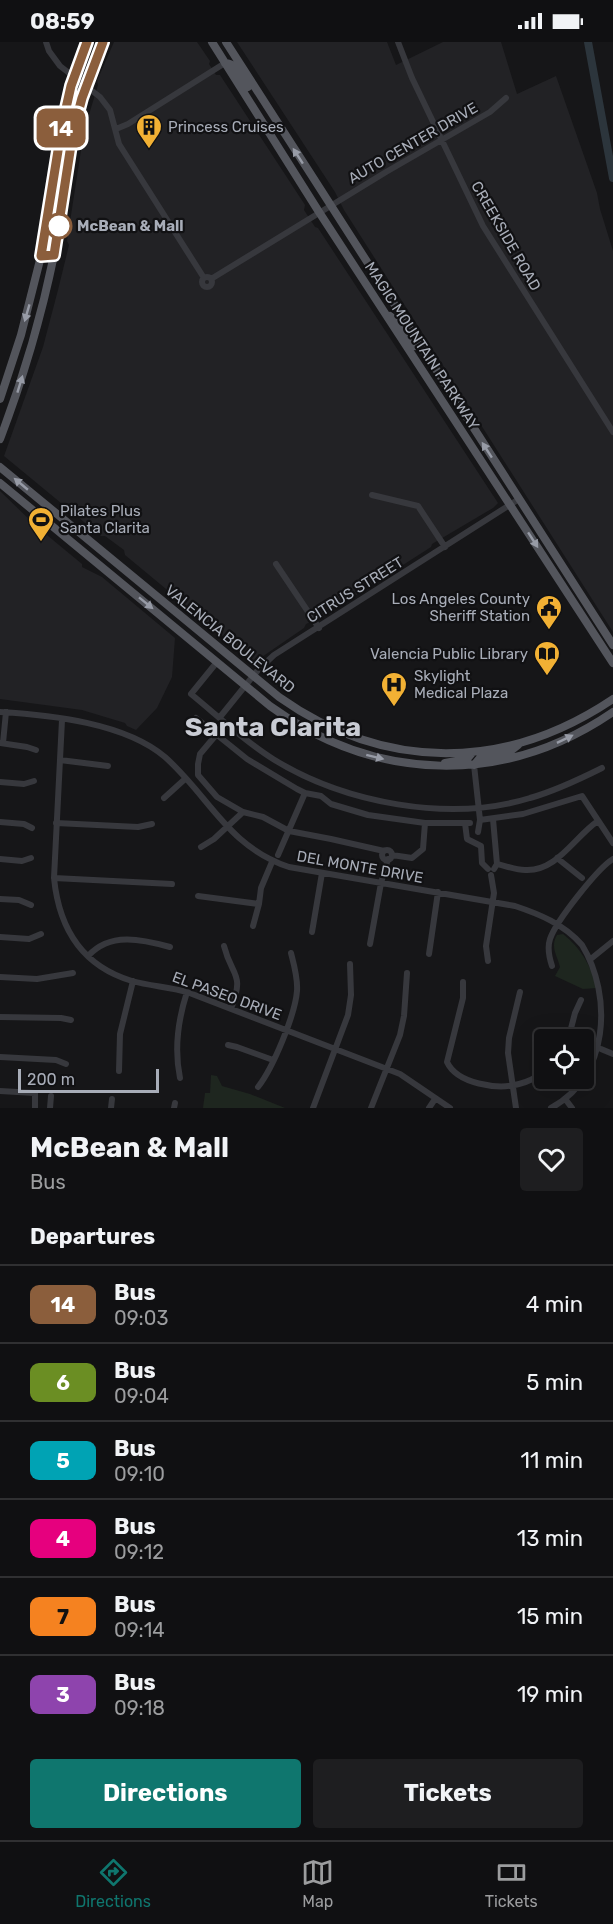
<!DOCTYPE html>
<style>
body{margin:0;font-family:Rubik,sans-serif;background:#1e1e20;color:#f1f3f6;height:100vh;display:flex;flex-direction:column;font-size:22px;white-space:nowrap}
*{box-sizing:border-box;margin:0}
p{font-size:20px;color:#9c9d9f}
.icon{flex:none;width:33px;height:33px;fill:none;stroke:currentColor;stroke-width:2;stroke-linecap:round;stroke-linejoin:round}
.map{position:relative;height:1066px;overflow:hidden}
.details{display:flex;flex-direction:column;background:#101012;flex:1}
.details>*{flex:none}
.badge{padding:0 12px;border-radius:9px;font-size:21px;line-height:39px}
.buttons{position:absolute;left:534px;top:987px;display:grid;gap:12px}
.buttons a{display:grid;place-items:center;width:60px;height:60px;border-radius:6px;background:#101012;box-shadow:0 6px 24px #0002,0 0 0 2px #303032;font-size:30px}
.scale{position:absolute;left:18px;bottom:15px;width:141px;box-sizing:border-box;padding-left:6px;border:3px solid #a8adb8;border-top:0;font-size:16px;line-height:21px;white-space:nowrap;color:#a8adb8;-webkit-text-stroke:4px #111113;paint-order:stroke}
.map>.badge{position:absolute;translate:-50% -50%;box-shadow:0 0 0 3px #fff}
h2{padding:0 30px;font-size:22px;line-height:54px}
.round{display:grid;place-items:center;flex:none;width:63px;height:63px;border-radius:6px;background:#1e1e20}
.headline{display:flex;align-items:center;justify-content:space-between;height:102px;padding:0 30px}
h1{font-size:28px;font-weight:700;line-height:45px}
.button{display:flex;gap:12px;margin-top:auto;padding:12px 30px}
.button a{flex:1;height:69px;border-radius:6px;background:#0f766e;color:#fff;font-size:24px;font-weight:700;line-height:69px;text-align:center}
.button a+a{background:#1e1e20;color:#f1f3f6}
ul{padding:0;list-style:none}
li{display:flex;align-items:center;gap:18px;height:78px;padding:0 30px;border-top:2px solid #303032}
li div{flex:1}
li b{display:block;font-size:22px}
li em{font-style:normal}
li .badge{min-width:66px;font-weight:700;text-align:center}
.status{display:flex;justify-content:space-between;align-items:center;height:42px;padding:0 30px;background:#101012;direction:ltr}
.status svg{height:16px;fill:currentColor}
.tab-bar{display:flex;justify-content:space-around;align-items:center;height:84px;border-top:2px solid #303032;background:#101012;font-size:16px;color:#9c9d9f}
.tab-bar a{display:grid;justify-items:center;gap:3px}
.tab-bar .active{color:#0f766e}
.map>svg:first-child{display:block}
</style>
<div class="status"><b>08:59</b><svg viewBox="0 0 49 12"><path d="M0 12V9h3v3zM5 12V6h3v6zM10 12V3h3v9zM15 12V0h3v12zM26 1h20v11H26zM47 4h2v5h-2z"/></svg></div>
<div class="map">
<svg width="613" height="1066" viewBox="0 0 613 1066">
<rect width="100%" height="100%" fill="#161618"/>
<path fill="#222225" d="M114 0H197L210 19 209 22 216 33H220L305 163 304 168 315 185 318 186 498 461 493 466 432 502 431 505 325 573 306 582 304 586 256 619H253L125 513 124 508 105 494H101L4 414 43 305 58 248 69 203 67 199 84 89 98 43 97 39Z
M237 0H387L396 23 443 0H501L517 52 556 34 597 151 600 167 613 209V590L344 168 335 150Z
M0 449 36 484 82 522V525L102 535 175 596 172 635 157 666 136 688 127 684 125 681 82 668 0 657Z"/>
<path fill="#1e261f" d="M563 892C581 906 591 924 597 946L583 947 555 934 560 925C557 913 550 905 557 893Z
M211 1033 217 1034 222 1044 250 1052 285 1066H203L205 1051H210Z"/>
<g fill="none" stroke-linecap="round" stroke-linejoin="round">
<path stroke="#2c353c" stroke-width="8" d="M588 0 613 136"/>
<path stroke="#37383d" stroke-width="6" d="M46 0 49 9 60 24 100 55 110 68 119 102 204 236
M398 0 412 36 483 184 613 390
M116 87 128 82 225 21
M202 240a5 5 0 1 1 10 0a5 5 0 1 1-10 0Z
M211 237 386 130 490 70 506 56
M372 453 418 464 445 505
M276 522 319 586
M217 620 191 652C218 674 244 699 273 717 344 761 449 781 530 756 555 749 578 738 602 726
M0 670C51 673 125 681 165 715 210 755 227 804 289 825L515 864C539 872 564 882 582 903 613 954 609 1035 551 1066
M220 675 258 628 274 613 519 457
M196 676 247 717 297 747 305 751 321 754 331 762 368 773 425 781H470
M62 678 54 836C59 886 82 924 132 939 150 944 169 945 187 950L400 1032 450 1066
M216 693 200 712 198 722V733L217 755 243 770 263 775 289 789 331 797 384 809
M0 701 27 705 36 708
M3 701 6 670
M60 718 108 724
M474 723 480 778 478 790
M0 740 24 742 34 739
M164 756 185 737
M493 777 497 822 494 827
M480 778 523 772 582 754 613 801
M0 780 24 782 32 786
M56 781 138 785 152 782
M465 781 467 797 481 804 482 821 488 827
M201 805 214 797 243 770
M382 813a5 5 0 1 1 10 0a5 5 0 1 1-10 0Z
M278 813 305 751
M392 813 412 816 423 807 425 781
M557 816 582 836
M0 817 22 819 31 816
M497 822C506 824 516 828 525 828 557 830 575 794 598 779
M54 836 172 842
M198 854 259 862 253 884
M0 857 19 858 31 863
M259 862 261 846 272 820
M312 890 322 831
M0 895 29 897 41 892
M370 902 381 841 388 817
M224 904C232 936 245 930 231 967
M429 912 438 850
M88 914C110 890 141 897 170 905
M592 916 613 899
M488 919 486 904 494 851 491 833
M552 924C549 915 547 906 550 897 556 879 598 826 613 817
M0 935 37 937 73 931
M463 940V956L447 1020C457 1042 498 1048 519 1042 528 1040 537 1035 544 1030
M0 975 61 976 71 978
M568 998 575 971 581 958
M228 1003 237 1005 273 1018
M601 1007 613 1012
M0 1015 56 1018 66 1022
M119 1029 120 992 133 939
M180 1036C174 1007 178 978 187 950
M258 1045C273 1026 295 973 297 949 298 936 294 923 291 911
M0 1049 35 1051V1066
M566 1058 572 1066
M50 1066 51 1054
M111 1066 112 1057
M174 1066 175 1061
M313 1066 348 973 351 953 350 922
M371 1066 400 993 404 974 407 931
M429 1066 435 1057
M516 1066 508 1011 509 996 520 950"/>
<path stroke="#53555c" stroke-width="8" d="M212 0 319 170 613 621
M226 0 613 603
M225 21C237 21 242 36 248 45
M390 274 399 282 415 304
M0 357 21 293 41 214 65 66 71 44 87 0
M0 397C23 337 41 276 54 213 63 173 65 131 73 91 79 60 90 29 103 0
M0 425 279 655C385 730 506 729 613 657
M0 441 270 664C376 741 505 744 613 670
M445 721 467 717 473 710
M474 723 479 717 509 710 518 703"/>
</g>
<defs><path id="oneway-solid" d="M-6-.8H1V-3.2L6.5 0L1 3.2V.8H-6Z" transform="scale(1.5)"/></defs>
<g fill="#979ba6">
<use href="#oneway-solid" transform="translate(298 114) rotate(-123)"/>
<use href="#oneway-solid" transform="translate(27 271) rotate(106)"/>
<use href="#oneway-solid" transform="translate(20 342) rotate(-73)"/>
<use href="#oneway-solid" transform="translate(487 408) rotate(-123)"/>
<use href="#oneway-solid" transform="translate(21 442) rotate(-140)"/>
<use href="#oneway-solid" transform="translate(533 498) rotate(57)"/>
<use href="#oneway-solid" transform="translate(146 561) rotate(39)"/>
<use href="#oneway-solid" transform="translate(565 697) rotate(-26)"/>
<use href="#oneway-solid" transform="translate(375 715) rotate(14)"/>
</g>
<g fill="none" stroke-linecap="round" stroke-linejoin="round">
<defs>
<path id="line" d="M87 0 71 44 62 84 41 214 54 213 73 90 82 56 103 0"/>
</defs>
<use href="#line" stroke="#fff" stroke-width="14"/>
<use href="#line" stroke="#8b5e3c" stroke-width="9"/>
</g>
<defs>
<symbol id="building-pin" viewBox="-11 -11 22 30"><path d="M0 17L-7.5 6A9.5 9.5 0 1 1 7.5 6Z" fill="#f2b134" stroke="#111113"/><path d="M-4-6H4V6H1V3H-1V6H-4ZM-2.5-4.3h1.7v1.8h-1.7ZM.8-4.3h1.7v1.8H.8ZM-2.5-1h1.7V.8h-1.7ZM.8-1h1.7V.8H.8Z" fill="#111"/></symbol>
<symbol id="stadium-pin" viewBox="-11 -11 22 30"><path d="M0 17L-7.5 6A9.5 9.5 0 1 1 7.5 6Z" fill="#f2b134" stroke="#111113"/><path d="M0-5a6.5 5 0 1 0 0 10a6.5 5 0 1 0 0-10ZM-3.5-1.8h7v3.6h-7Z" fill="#111"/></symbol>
<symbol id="civic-pin" viewBox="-11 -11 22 30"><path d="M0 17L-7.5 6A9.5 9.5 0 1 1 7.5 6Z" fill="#f2b134" stroke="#111113"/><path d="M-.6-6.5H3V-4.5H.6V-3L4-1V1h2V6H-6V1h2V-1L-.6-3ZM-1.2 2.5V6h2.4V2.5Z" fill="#111"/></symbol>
<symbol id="library-pin" viewBox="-11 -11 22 30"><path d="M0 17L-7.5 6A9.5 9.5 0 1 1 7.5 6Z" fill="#f2b134" stroke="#111113"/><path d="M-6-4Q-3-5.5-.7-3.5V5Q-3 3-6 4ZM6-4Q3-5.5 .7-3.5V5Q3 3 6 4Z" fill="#111"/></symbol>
<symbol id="hospital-pin" viewBox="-11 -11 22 30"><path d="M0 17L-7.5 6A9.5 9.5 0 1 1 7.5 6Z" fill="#f2b134" stroke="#111113"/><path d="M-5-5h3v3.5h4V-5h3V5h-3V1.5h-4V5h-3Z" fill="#111"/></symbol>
</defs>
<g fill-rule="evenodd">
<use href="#building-pin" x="134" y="70" width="30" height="40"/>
<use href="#stadium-pin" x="26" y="463" width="30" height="40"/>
<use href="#civic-pin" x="534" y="551" width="30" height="40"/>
<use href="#library-pin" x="532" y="597" width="30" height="40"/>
<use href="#hospital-pin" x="379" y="628" width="30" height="40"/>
</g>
<circle fill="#fff" stroke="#8b5e3c" stroke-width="3" cx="59" cy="184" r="12"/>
<g text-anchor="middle" stroke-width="4.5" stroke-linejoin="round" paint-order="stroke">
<g font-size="15" fill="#a8adb8" stroke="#111113" text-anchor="start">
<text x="168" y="90">Princess Cruises</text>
<text x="60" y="474">Pilates Plus<tspan x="60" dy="17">Santa Clarita</tspan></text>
<text x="530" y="562" text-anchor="end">Los Angeles County<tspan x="530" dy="17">Sheriff Station</tspan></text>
<text x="528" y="617" text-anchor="end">Valencia Public Library</text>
<text x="414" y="639">Skylight<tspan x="414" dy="17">Medical Plaza</tspan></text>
</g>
<g font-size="15" fill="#a8adb8" stroke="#111113">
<text transform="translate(413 101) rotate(-30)" y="5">AUTO CENTER DRIVE</text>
<text transform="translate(506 194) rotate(60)" y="5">CREEKSIDE ROAD</text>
<text transform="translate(422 304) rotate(57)" y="5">MAGIC MOUNTAIN PARKWAY</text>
<text transform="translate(355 548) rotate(-32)" y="5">CITRUS STREET</text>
<text transform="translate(230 597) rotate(39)" y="5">VALENCIA BOULEVARD</text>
<text transform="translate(360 825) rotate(10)" y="5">DEL MONTE DRIVE</text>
<text transform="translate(227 954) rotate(20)" y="5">EL PASEO DRIVE</text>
</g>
<g font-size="15" font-weight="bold" fill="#a8adb8" stroke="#111113" text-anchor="start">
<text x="77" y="189">McBean &amp; Mall</text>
</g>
<g font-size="27" font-weight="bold" fill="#c9ccd4" stroke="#111113">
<text x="273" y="694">Santa Clarita</text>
</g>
</g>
</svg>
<div class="buttons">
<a><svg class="icon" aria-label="locate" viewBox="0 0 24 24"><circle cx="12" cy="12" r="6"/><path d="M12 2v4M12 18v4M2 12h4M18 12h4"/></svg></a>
</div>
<div class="scale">200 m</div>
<b class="badge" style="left:61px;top:86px;background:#8b5e3c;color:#fff">14</b>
</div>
<section class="details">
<div class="headline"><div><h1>McBean &amp; Mall</h1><p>Bus</p></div><a class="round"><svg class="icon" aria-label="heart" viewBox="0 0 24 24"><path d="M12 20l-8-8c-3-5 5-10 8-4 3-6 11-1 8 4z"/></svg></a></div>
<h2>Departures</h2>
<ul>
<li><span class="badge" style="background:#8b5e3c;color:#fff">14</span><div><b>Bus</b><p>09:03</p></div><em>4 min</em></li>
<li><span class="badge" style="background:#6b8e23;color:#fff">6</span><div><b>Bus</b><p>09:04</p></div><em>5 min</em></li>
<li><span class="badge" style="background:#00a3b4;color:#fff">5</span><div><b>Bus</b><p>09:10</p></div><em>11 min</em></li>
<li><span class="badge" style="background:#e6007e;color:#fff">4</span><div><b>Bus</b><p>09:12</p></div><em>13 min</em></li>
<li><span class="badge" style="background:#f58220;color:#111">7</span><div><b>Bus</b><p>09:14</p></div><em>15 min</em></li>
<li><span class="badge" style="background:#8e44ad;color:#fff">3</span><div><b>Bus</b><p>09:18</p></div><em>19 min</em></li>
</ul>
<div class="button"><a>Directions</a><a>Tickets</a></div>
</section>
<nav class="tab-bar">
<a class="active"><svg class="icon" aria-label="directions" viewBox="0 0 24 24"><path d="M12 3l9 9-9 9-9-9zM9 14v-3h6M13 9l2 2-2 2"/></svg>Directions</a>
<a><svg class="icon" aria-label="map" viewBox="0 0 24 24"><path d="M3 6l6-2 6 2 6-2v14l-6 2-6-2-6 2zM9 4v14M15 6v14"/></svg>Map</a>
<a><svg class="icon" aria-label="tickets" viewBox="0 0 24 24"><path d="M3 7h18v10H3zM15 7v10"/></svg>Tickets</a>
</nav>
